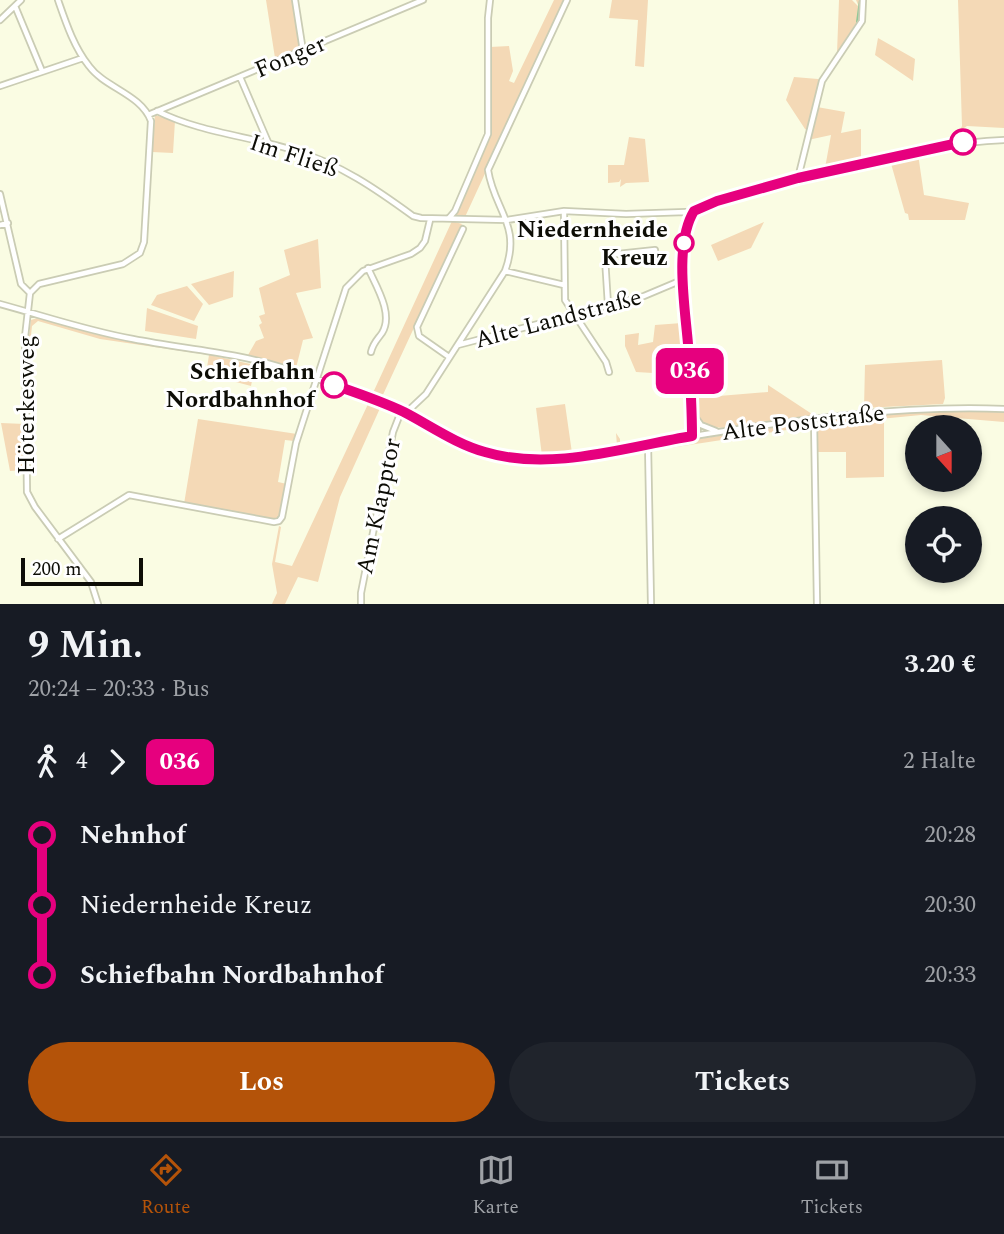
<!DOCTYPE html>
<html lang="de">
<meta charset="utf-8">
<style>
body{margin:0;font-family:Spectral,serif;background:#20242c;color:#f1f3f6;height:100vh;display:flex;flex-direction:column;font-size:26px;white-space:nowrap}
*{box-sizing:border-box;margin:0}
p{font-size:23px;color:#9ea1a6}
.icon{flex:none;width:38px;height:38px;fill:none;stroke:currentColor;stroke-width:2;stroke-linecap:round;stroke-linejoin:round}
.map{position:relative;height:604px;overflow:hidden}
.panel{display:flex;flex-direction:column;background:#171b24;flex:1}
.panel>*{flex:none}
.badge{padding:0 14px;border-radius:10px;font-size:24px;line-height:46px}
.needle{width:46px;rotate:159deg}
.buttons{position:absolute;left:905px;top:415px;display:grid;gap:14px}
.buttons a{display:grid;place-items:center;width:77px;height:77px;border-radius:50%;background:#171b24;box-shadow:0 4px 10px #0003;font-size:35px}
.scale{position:absolute;left:21px;bottom:18px;width:122px;box-sizing:border-box;padding-left:7px;border:4px solid #0d0d06;border-top:0;font-size:19px;line-height:24px;white-space:nowrap;color:#0d0d06;-webkit-text-stroke:5px #fff;paint-order:stroke}
.map>.badge{position:absolute;translate:-50% -50%;box-shadow:0 0 0 4px #fff}
.legs{display:flex;align-items:center;gap:10px;height:77px;padding:0 28px;font-size:23px}
.legs p{margin-inline-start:auto}
.head{display:flex;align-items:center;justify-content:space-between;height:119px;padding:0 28px}
h1{font-size:38px;font-weight:700;line-height:52px}
.action{display:flex;gap:14px;margin-top:auto;padding:14px 28px}
.action a{flex:1;height:80px;border-radius:42px;background:#b45309;color:#fff;font-size:28px;font-weight:700;line-height:80px;text-align:center}
.action a+a{background:#20242c;color:#f1f3f6}
ul{padding:0 28px;list-style:none}
li{display:flex;align-items:center;gap:24px;height:70px;font-size:26px}
li i{display:grid;place-items:center;width:10px;height:100%;margin:0 9px;background:currentColor}
li i::after{content:'';width:18px;height:18px;margin:-9px;border:5px solid;border-radius:50%;background:#171b24}
li p{margin-inline-start:auto}
li:first-child i{background:linear-gradient(#0000 50%,currentColor 0)}
li:last-child i{background:linear-gradient(currentColor 50%,#0000 0)}
.tab-bar{display:flex;justify-content:space-around;align-items:center;height:98px;border-top:2px solid #363941;background:#171b24;font-size:19px;color:#9ea1a6}
.tab-bar a{display:grid;justify-items:center;gap:4px}
.tab-bar .selected{color:#b45309}
.map>svg:first-child{display:block}
</style>
<div class="map">
<svg width="1004" height="604" viewBox="0 0 1004 604">
<rect width="100%" height="100%" fill="#fafce3"/>
<path fill="#f4d9b6" d="M266 0H294L300 46 298 50 243 74 240 73 275 58Z
M554 0H565L465 217 455 216 490 134V47L509 46 513 71 509 81 514 83Z
M612 0H648L644 67 635 66 638 20 609 18Z
M839 0H852L859 7 856 0H861L858 24 855 25 837 53Z
M958 0H1004V128L967 126 961 130 956 141 804 175 800 174 825 168 831 135 808 140 817 107 845 112 841 133 861 129V160L956 138 962 126Z
M878 38 915 59 913 81 875 55Z
M794 77 818 79 820 82 807 130 805 129 786 100Z
M155 115 175 121 173 153 152 152Z
M629 137 645 139 649 182 626 183 620 187 621 179 619 182 608 183V165H624Z
M963 145 918 154 924 195 969 203 965 220H909L908 214 905 213 890 160 794 181 918 152Z
M452 221 462 224 381 399 372 395Z
M764 222 751 248 718 261 711 245Z
M318 239 321 288 296 293 313 338 303 340 296 368 248 355 256 341 264 338 259 325 262 323 259 316 265 314 259 288 290 275 284 250Z
M234 271 233 297 209 305 191 284Z
M187 286 203 304 194 321 151 305 157 295Z
M147 308 198 326 196 339 145 331Z
M37 318 94 334 210 353V355L255 365 251 386 206 374 209 355 100 339 38 321 32 326 30 345 27 351 31 320Z
M682 323 687 375 636 372 625 346V335L639 333 638 345 653 342 655 325Z
M942 360 945 398 943 404 864 408 865 365Z
M768 385 815 416C794 419 719 435 703 424 696 419 697 406 695 398L768 392Z
M369 402 381 406 340 497 318 582 298 577 285 604H272L277 593 272 564 279 526 281 527 275 562 292 566Z
M565 404 572 453 617 446 616 433 620 439V444L617 447C567 455 520 464 471 444L506 453 542 456 536 408Z
M917 411 1004 412V422L921 415 818 425 819 420H825Z
M198 419 297 434 294 441 285 440 278 482 287 484 280 519 277 521 184 504Z
M884 421V477L846 478V452H818V427Z
M811 422 813 426 650 451 652 446Z
M1 423 25 424V470L10 471Z
M645 448 647 451C592 459 540 471 485 459L488 456 536 462Z"/>
<g fill="none" stroke-linecap="round" stroke-linejoin="round">
<path stroke="#91c898" stroke-width="2" d="M857 22 860 0"/>
<defs>
<path id="minor" d="M58 0C66 23 74 47 89 66 105 88 141 94 151 121L144 242 140 253 123 264 39 284 30 293 25 337 27 492 35 507 91 582 98 604
M295 0 303 51
M15 6 42 71
M0 20 21 0
M240 77 268 142
M0 86 83 58
M157 111C201 133 250 136 296 151 340 164 376 189 413 216L421 218 507 220 564 211 626 214 686 212 691 214
M148 115 423 0
M798 178 822 81 862 21 863 0
M0 194 21 284 30 293
M564 211 565 300 606 362 609 372
M449 218 455 211 488 134V18L490 0
M0 225 8 223
M368 268C376 286 394 314 382 333 377 340 373 343 371 352
M505 271 564 285
M0 304C44 316 88 331 133 339 184 349 234 352 284 368 322 380 362 393 398 410 443 430 474 456 525 459 579 462 635 445 688 437 793 420 897 405 1004 409
M608 305 605 258 608 255 655 250
M458 345 644 296 682 280
M449 357 419 336 417 327 463 229
M695 408 698 435
M409 410 426 394 505 271C522 225 494 210 488 170L567 0
M696 418 701 425 716 431
M814 419 817 604
M692 436C692 404 690 371 687 339 685 301 674 245 693 211 735 188 788 180 833 170 890 157 946 142 1004 140
M648 444 651 604
M58 539 129 495 274 522 279 521 282 517 296 443 346 288 363 271 411 254 420 248 425 241 430 220
M361 604V593L393 432 400 414 403 412"/>
</defs>
<use href="#minor" stroke="#caccb4" stroke-width="8"/>
<use href="#minor" stroke="#fff" stroke-width="4.5"/>
</g>
<g fill="none" stroke-linecap="round" stroke-linejoin="round">
<defs>
<path id="line-1" d="M334 385C357 393 381 401 404 412 431 426 456 444 485 452 551 472 626 447 692 436 692 405 690 375 688 344 685 307 674 244 694 211L717 201 798 178 963 142"/>
</defs>
<use href="#line-1" stroke="#fff" stroke-width="16"/>
<use href="#line-1" stroke="#e6007e" stroke-width="10"/>
</g>
<g fill="#fff" stroke="#e6007e" stroke-width="3.5">
<circle cx="963" cy="142" r="12"/>
<circle cx="684" cy="243" r="9"/>
<circle cx="334" cy="385" r="12"/>
</g>
<g text-anchor="middle" stroke-width="6" stroke-linejoin="round" paint-order="stroke">
<g font-size="24" fill="#0d0d06" stroke="#fff">
<text transform="translate(290 56) rotate(-23)" y="8">Fonger</text>
<text transform="translate(294 155) rotate(18)" y="8">Im Fließ</text>
<text transform="translate(558 318) rotate(-15)" y="8">Alte Landstraße</text>
<text transform="translate(26 405) rotate(-90)" y="8">Höterkesweg</text>
<text transform="translate(803 422) rotate(-7)" y="8">Alte Poststraße</text>
<text transform="translate(378 506) rotate(-78)" y="8">Am Klapptor</text>
</g>
<g font-size="24" font-weight="bold" fill="#0d0d06" stroke="#fff" text-anchor="end">
<text x="668" y="237">Niedernheide<tspan x="668" dy="28">Kreuz</tspan></text>
<text x="315" y="379">Schiefbahn<tspan x="315" dy="28">Nordbahnhof</tspan></text>
</g>
</g>
</svg>
<div class="buttons">
<a><svg class="needle" viewBox="-14 -14 28 28"><path d="M0-13l5 13h-10z" fill="#e53935"/><path d="M0 13l5-13h-10z" fill="#9ea1a6"/></svg></a>
<a><svg class="icon" aria-label="locate" viewBox="0 0 24 24"><circle cx="12" cy="12" r="6"/><path d="M12 2v4M12 18v4M2 12h4M18 12h4"/></svg></a>
</div>
<div class="scale">200 m</div>
<b class="badge" style="left:690px;top:371px;background:#e6007e;color:#fff">036</b>
</div>
<section class="panel">
<div class="head"><div><h1>9 Min.</h1><p>20:24 – 20:33 · Bus</p></div><b>3.20 €</b></div>
<div class="legs"><svg class="icon" aria-label="walk" viewBox="0 0 24 24"><circle cx="13" cy="4" r="2"/><path d="M13 8l-2 6 4 7M11 14l-3 7M7 12l3-4h3l4 4"/></svg>4<svg class="icon" aria-label="forward" viewBox="0 0 24 24"><path d="M9 5l7 7-7 7"/></svg><b class="badge" style="background:#e6007e;color:#fff">036</b><p>2 Halte</p></div>
<ul>
<li><i style="color:#e6007e"></i><b>Nehnhof</b><p>20:28</p></li>
<li><i style="color:#e6007e"></i><span>Niedernheide Kreuz</span><p>20:30</p></li>
<li><i style="color:#e6007e"></i><b>Schiefbahn Nordbahnhof</b><p>20:33</p></li>
</ul>
<div class="action"><a>Los</a><a>Tickets</a></div>
</section>
<nav class="tab-bar">
<a class="selected"><svg class="icon" aria-label="directions" viewBox="0 0 24 24"><path d="M12 3l9 9-9 9-9-9zM9 14v-3h6M13 9l2 2-2 2"/></svg>Route</a>
<a><svg class="icon" aria-label="map" viewBox="0 0 24 24"><path d="M3 6l6-2 6 2 6-2v14l-6 2-6-2-6 2zM9 4v14M15 6v14"/></svg>Karte</a>
<a><svg class="icon" aria-label="tickets" viewBox="0 0 24 24"><path d="M3 7h18v10H3zM15 7v10"/></svg>Tickets</a>
</nav>
